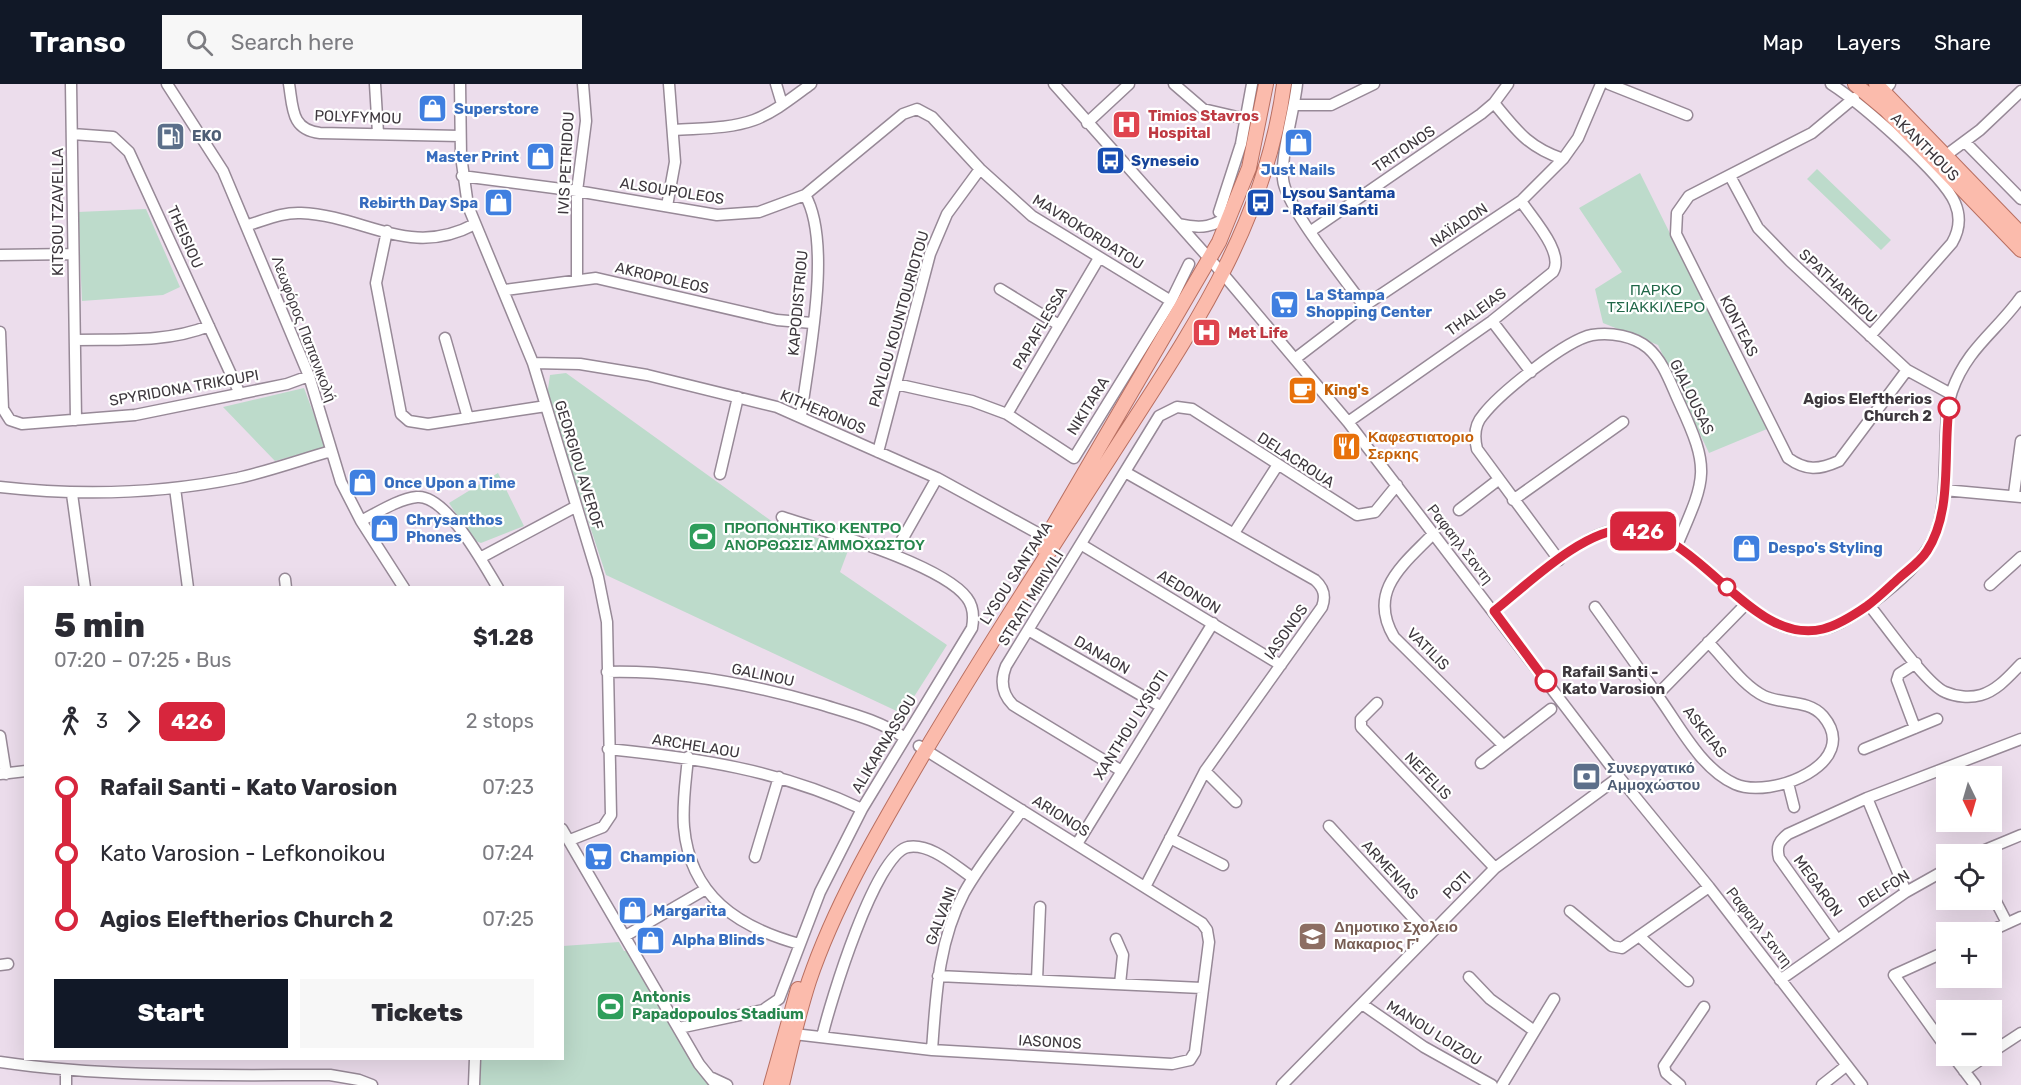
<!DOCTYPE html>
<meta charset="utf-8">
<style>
body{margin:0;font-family:Rubik,sans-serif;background:#f7f7f7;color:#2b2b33;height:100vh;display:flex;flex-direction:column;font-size:22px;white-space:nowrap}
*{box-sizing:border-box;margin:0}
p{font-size:20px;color:#7c7c81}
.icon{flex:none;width:33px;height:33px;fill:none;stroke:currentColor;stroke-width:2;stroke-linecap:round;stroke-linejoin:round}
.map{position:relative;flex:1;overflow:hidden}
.sheet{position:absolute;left:24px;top:502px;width:540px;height:474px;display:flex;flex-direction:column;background:#fff;border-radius:0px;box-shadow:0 6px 24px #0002}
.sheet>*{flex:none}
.badge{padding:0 12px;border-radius:9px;font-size:21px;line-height:39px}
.needle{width:39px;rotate:175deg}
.tools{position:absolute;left:1936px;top:682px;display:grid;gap:12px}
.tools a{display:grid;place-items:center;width:66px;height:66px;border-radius:0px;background:#fff;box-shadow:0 6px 24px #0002;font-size:30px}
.map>.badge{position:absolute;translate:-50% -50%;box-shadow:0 0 0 3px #fff}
.legs{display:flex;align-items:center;gap:9px;height:66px;padding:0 30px;font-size:20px}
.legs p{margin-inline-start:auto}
.headline{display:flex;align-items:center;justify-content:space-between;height:102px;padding:0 30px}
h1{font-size:33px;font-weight:800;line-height:45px}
.primary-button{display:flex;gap:12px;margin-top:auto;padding:12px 30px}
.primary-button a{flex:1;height:69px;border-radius:0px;background:#111827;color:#fff;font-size:24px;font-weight:800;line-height:69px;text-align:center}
.primary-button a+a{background:#f7f7f7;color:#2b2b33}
ul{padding:0 30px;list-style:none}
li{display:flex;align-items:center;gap:21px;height:66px;font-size:22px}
li i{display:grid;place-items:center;width:9px;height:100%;margin:0 8px;background:currentColor}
li i::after{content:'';width:15px;height:15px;margin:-8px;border:4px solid;border-radius:50%;background:#fff}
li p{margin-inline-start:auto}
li:first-child i{background:linear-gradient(#0000 50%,currentColor 0)}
li:last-child i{background:linear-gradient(currentColor 50%,#0000 0)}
header{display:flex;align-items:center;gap:36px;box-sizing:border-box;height:84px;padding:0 30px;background:#111827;color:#fff}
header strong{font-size:28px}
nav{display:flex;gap:33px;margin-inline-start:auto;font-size:21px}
.search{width:420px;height:54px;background:#f7f7f7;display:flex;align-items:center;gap:15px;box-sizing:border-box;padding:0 21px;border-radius:0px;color:#7c7c81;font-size:22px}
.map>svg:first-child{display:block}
</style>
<header>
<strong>Transo</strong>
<div class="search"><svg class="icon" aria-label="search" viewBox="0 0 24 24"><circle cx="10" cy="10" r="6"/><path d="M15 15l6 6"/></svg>Search here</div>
<nav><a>Map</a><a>Layers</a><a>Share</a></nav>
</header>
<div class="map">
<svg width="2021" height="1001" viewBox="0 0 2021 1001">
<rect width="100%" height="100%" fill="#ecddec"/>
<path fill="#bddbcb" d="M1817 85 1891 156 1881 166 1807 95Z
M1640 89 1767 345 1709 369 1658 261 1603 239 1595 205 1622 188 1579 124Z
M146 125 180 203 163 211 82 217 78 128Z
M566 289 777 441 849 464 840 488 947 561 903 630 606 491 547 312 550 291Z
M304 304 326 363 275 377 223 323Z
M498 389 524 442 481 459 473 456 449 419Z
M619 858 624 867H628L713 1001H478L479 975H562L563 862Z"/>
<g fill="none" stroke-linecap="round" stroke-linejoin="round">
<defs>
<path id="minor" d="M71 0 76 336
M167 0 223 87 309 292 341 398 361 437 404 504
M289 0C293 24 291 46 320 49L460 52
M375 0 378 49
M460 0 461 72 468 122 533 279 598 493 607 538 611 731 603 743 570 756
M776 0 782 20
M1054 0 1223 190 1348 338 1619 693 1709 803 1862 1001
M1174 0 1203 25 1246 35
M1297 0C1294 28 1281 69 1283 95 1285 122 1346 196 1364 222
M1609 0 1687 31
M1831 0C1859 18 1943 90 1955 119 1961 133 1959 147 1952 159L1870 252
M1884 7 1890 0
M1854 14 1812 49 1689 112 1677 129 1676 150 1788 374C1806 387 1819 386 1839 377L1907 286
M1494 19C1517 47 1528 63 1563 75
M1294 21H1331L1374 0
M1087 39 1129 0
M674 46C700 44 729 45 754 36 775 28 793 13 811 0
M72 50 113 53 129 68 240 310
M1965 58 2021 115
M1945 72 1980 46 2021 7
M462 92 577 107 717 131 759 128 805 111 903 30 917 25 932 33 980 85 1032 132 1171 217
M1730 92 1758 144 1790 177 1907 286 1951 310
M667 122 675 78 669 0
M1219 128 1241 60 1252 0
M1179 140C1200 145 1216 144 1231 128
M248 141C265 136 283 128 301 129 366 132 410 175 475 140
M387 147 376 199 401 330 409 337 428 340 546 322
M1311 147 1481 30 1494 19 1508 0
M0 171 72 170
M577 195V107L586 37 583 0
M1000 205 1059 241
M505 206 596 194 777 236 812 239
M1492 237 1531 288
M0 248 3 325 10 336 22 340 135 331 287 300 309 292
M445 254 468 334
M75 256C120 255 166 259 209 242
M1296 274 1364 222 1521 117 1563 75 1578 54 1601 0
M533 279 580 280 647 291 777 323 937 394 1052 457
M896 300 972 317 1007 330 1074 374 1171 217 1189 180
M1007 330 1099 174
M801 332C808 276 833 159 805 111
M1348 338 1492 237 1553 188C1565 169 1532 134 1521 117
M878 368 930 170 947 130 980 85
M1125 388 1315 496C1324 504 1326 512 1322 523L1205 687 1145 803
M720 390 738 313
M0 403C80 412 159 410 238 394 269 387 300 376 331 367
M175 404 188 504
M1944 406 2021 413
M72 410 85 504
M2014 410 2021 357
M1513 416 1623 338
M1459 426 1498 396
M361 437C377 429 398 415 417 413 446 410 484 481 498 504
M1234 449 1277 382
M1433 450C1403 481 1367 507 1394 553L1503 661
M1082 461 1281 581
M894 470 937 394
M480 474 575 423
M1559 476 1477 365C1474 353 1474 341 1483 331 1500 309 1566 256 1592 251 1611 248 1634 252 1648 264 1664 278 1671 301 1680 320 1711 387 1706 394 1677 461
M285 495 286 504
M1990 501 2021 473
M1869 521C1884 539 1926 600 1945 608 1956 613 1970 614 1981 611 1998 606 2010 591 2021 580
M1595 523C1616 552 1637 582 1658 612 1679 641 1701 685 1735 700 1771 716 1863 679 1823 632 1808 615 1783 621 1764 612 1743 602 1725 575 1708 558
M1494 527C1524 503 1576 454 1613 446 1699 428 1753 584 1840 539 1871 522 1922 484 1935 451 1944 428 1944 403 1945 379 1946 356 1945 329 1952 307 1967 264 1997 247 2021 213
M1028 546 1160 622
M607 588C679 586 750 600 820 620 849 629 879 636 905 654
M1658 610 1746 520
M1377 619 1361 635V643L1495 784
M1915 644 1897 596 1899 590 1916 579
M0 652 6 690
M608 665C697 674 780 686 862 725
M1864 665 1937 635
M688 673C686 696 682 720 684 743 690 812 738 843 799 860
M1481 679 1551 625
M1120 686 1013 621C1002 610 1000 597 1006 582L1159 332 1177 323 1192 325 1357 431 1375 428 1397 401
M1205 687 1236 718
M0 690 26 687
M1788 699 1794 723
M1867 714 1906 808
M1329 742 1428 850
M562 745 699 980 716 1001
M1170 754 1223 781
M1077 760 1213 539
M1973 771 2021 751
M755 773 779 693
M1992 810 2007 839
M1570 827 1612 862 1622 864 1709 803
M1986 849 2021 833
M627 851 706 805
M1639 852 1688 897
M1836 854 1779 774C1776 762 1779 757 1788 750L1867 714 2021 655
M1116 855 1123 871 1120 900
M1947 867 1894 891 1947 965
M0 881 8 880
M938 892 1202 904
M1469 893 1490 915 1533 946
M1037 896 1040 823
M1780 896 1906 808 1947 785
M1362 920 1424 963 1492 1001
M679 944 763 926 779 915 820 808 862 725 972 544C974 533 974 523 967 514 942 480 824 447 782 433
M794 950 932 966 1172 980 1190 976 1195 968 1209 858 1207 846 1202 839 919 662
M822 953C830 919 875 770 908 763 931 759 955 782 973 794
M932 966C936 912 938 858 964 809 980 780 1003 753 1022 726
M1992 968 2021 949
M1953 972 1975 1001
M0 978C110 994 219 991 330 991L359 996 372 1001
M1964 987 1986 972
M66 988V1001
M712 994 727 1001
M474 1001 475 975
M1282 1001 1495 784 1619 693
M1502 1001 1554 915
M1680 1001 1666 989 1664 982 1704 923
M1822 1001 1846 982"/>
<path id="major" d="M1855 0 1885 25 2021 166
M1876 0 2021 150
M1041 463 1219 158 1249 84 1266 0
M771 1001 798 905
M782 1001C790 966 798 931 809 897 836 818 879 746 921 674 980 575 1042 478 1105 381 1184 257 1264 149 1284 0"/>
</defs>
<use href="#minor" stroke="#978997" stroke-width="13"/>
<use href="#major" stroke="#b86f61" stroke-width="16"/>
<use href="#minor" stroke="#fff" stroke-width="10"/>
<use href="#major" stroke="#fbbbac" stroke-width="14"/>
</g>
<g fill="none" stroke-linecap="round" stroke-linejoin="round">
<defs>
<path id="line-1" d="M1546 597 1494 527C1527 501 1583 445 1627 445 1699 444 1750 563 1823 545 1839 541 1854 531 1867 522 1878 514 1888 504 1898 495 1908 486 1920 478 1927 467 1953 427 1943 369 1949 324"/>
</defs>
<use href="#line-1" stroke="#fff" stroke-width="14"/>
<use href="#line-1" stroke="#d7263d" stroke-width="9"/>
</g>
<defs>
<symbol id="shop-square" viewBox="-11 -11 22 22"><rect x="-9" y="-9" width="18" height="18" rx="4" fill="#3f7fe0" stroke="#fff"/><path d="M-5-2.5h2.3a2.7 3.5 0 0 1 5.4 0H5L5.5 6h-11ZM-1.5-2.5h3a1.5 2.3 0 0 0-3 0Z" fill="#fff"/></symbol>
<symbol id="hospital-square" viewBox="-11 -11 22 22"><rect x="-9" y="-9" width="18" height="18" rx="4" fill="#e0444e" stroke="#fff"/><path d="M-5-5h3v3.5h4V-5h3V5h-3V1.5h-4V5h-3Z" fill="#fff"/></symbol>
<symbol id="fuel-square" viewBox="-11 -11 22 22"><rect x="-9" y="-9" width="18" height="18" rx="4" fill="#5c6f8a" stroke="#fff"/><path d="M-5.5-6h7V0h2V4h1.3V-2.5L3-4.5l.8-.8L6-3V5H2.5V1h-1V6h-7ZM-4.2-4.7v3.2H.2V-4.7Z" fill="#fff"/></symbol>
<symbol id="bus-square" viewBox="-11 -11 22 22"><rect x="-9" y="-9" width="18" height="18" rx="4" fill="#1a4fb4" stroke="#fff"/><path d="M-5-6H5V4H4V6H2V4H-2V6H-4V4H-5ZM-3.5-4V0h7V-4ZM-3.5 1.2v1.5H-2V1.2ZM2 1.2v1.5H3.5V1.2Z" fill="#fff"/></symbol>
<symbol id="supermarket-square" viewBox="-11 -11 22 22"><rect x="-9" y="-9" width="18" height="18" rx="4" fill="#3f7fe0" stroke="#fff"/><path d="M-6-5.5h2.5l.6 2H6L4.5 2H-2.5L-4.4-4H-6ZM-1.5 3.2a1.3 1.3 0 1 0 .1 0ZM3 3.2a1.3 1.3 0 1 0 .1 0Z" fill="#fff"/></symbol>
<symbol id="cafe-square" viewBox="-11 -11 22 22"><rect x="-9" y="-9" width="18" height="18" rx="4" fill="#e8710a" stroke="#fff"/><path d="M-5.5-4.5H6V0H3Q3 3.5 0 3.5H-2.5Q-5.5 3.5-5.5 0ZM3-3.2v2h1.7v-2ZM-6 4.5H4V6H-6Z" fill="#fff"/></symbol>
<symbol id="restaurant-square" viewBox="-11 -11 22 22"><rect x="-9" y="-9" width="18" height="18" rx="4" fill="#e8710a" stroke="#fff"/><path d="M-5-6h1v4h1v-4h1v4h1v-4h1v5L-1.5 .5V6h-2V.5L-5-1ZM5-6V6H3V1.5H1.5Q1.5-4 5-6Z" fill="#fff"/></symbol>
<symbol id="stadium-square" viewBox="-11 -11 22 22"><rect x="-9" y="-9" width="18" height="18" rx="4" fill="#2e9e5b" stroke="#fff"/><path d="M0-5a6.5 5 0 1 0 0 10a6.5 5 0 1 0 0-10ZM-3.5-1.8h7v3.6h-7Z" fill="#fff"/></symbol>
<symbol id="bank-square" viewBox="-11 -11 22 22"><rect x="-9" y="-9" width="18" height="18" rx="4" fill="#5c6f8a" stroke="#fff"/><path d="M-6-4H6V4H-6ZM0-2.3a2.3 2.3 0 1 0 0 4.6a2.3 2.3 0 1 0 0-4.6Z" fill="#fff"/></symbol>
<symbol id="school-square" viewBox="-11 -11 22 22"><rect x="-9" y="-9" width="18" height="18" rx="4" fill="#8d6e63" stroke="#fff"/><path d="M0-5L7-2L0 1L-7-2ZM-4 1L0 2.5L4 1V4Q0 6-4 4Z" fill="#fff"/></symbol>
</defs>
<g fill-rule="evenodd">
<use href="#shop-square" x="416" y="8" width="33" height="33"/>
<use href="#hospital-square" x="1110" y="24" width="33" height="33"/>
<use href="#fuel-square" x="154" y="36" width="33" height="33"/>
<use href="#shop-square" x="1282" y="42" width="33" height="33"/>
<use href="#shop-square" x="524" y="56" width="33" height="33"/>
<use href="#bus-square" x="1094" y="60" width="33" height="33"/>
<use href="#bus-square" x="1244" y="102" width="33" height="33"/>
<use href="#shop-square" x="482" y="102" width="33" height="33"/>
<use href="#supermarket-square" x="1268" y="204" width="33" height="33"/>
<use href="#hospital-square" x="1190" y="232" width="33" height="33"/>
<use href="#cafe-square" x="1286" y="290" width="33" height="33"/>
<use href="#restaurant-square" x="1330" y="346" width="33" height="33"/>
<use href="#shop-square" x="346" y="382" width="33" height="33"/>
<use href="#shop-square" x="368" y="428" width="33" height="33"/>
<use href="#stadium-square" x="686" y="436" width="33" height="33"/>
<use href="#shop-square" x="1730" y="448" width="33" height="33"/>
<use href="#bank-square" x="1570" y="676" width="33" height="33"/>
<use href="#supermarket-square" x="582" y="756" width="33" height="33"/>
<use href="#shop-square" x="616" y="810" width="33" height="33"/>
<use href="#school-square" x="1296" y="836" width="33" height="33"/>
<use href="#shop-square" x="634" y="840" width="33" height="33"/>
<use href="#stadium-square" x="594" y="906" width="33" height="33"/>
</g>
<g fill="#fff" stroke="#d7263d" stroke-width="3">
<circle cx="1949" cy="324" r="10"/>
<circle cx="1727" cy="503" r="8"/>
<circle cx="1546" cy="597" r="10"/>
</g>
<g text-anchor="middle" stroke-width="4.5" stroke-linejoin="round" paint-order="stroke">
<g font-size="15" font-weight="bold" fill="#366cbe" stroke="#fff" text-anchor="start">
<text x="454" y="30">Superstore</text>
<text x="519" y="78" text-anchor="end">Master Print</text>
<text x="1298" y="91" text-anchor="middle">Just Nails</text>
<text x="478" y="124" text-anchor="end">Rebirth Day Spa</text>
<text x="1306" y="216">La Stampa<tspan x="1306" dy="17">Shopping Center</tspan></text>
<text x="384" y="404">Once Upon a Time</text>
<text x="406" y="441">Chrysanthos<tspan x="406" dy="17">Phones</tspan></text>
<text x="1768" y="469">Despo's Styling</text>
<text x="620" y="778">Champion</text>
<text x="653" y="832">Margarita</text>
<text x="672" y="861">Alpha Blinds</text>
</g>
<g font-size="15" font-weight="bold" fill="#be3a42" stroke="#fff" text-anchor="start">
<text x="1148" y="37">Timios Stavros<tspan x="1148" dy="17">Hospital</tspan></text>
<text x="1228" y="254">Met Life</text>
</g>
<g font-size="15" fill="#3e383e" stroke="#fff">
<text transform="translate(358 33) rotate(2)" y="5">POLYFYMOU</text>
<text transform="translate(1925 63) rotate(45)" y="5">AKANTHOUS</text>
<text transform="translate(1404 65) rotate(-34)" y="5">TRITONOS</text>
<text transform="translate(566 79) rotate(-87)" y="5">IVIS PETRIDOU</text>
<text transform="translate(672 107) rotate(9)" y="5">ALSOUPOLEOS</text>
<text transform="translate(58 128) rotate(-90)" y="5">KITSOU TZAVELLA</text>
<text transform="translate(1459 141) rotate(-34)" y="5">NAÏADON</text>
<text transform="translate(1088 148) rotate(32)" y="5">MAVROKORDATOU</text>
<text transform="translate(185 153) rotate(66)" y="5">THEISIOU</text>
<text transform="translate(662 194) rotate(13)" y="5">AKROPOLEOS</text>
<text transform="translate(1838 202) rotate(43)" y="5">SPATHARIKOU</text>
<text transform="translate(798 219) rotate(-85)" y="5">KAPODISTRIOU</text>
<text transform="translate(1476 228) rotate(-36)" y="5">THALEIAS</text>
<text transform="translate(899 235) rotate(-74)" y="5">PAVLOU KOUNTOURIOTOU</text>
<text transform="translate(1739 242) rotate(63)" y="5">KONTEAS</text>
<text transform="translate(1040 244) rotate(-60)" y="5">PAPAFLESSA</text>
<text transform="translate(304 245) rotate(69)" y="5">Λεωφόρος Παπανικολή</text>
<text transform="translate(184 304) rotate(-10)" y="5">SPYRIDONA TRIKOUPI</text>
<text transform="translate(1692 313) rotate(64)" y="5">GIALOUSAS</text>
<text transform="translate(1088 322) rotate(-58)" y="5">NIKITARA</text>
<text transform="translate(823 328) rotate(23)" y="5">KITHERONOS</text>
<text transform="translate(1296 376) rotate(33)" y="5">DELACROUA</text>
<text transform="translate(579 381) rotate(73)" y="5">GEORGIOU AVEROF</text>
<text transform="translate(1460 460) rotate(52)" y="5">Ραφαηλ Σαντη</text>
<text transform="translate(1016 489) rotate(-57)" y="5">LYSOU SANTAMA</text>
<text transform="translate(1189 508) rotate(31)" y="5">AEDONON</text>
<text transform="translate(1031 514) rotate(-58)" y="5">STRATI MIRIVILI</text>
<text transform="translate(1286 548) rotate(-55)" y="5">IASONOS</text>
<text transform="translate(1428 565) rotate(45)" y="5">VATILIS</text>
<text transform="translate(1102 571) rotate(30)" y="5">DANAON</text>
<text transform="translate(763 591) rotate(12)" y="5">GALINOU</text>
<text transform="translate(1131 641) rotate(-58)" y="5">XANTHOU LYSIOTI</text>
<text transform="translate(1705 648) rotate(52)" y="5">ASKEIAS</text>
<text transform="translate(884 660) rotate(-59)" y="5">ALIKARNASSOU</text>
<text transform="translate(696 662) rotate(9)" y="5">ARCHELAOU</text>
<text transform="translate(1428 692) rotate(46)" y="5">NEFELIS</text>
<text transform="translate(1061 732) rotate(32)" y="5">ARIONOS</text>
<text transform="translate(1390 786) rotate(47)" y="5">ARMENIAS</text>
<text transform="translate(1457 801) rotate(-45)" y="5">POTI</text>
<text transform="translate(1818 802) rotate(54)" y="5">MEGARON</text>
<text transform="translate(1884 805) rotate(-32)" y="5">DELFON</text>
<text transform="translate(941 832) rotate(-69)" y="5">GALVANI</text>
<text transform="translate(1759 843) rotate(52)" y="5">Ραφαηλ Σαντη</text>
<text transform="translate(1434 949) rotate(32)" y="5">MANOU LOIZOU</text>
<text transform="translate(1050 958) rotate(3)" y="5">IASONOS</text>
</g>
<g font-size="15" font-weight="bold" fill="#4e5e75" stroke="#fff" text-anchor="start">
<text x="192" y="57">EKO</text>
<text x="1607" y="689">Συνεργατικό<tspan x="1607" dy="17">Αμμοχώστου</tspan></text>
</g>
<g font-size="15" font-weight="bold" fill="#164399" stroke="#fff" text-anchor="start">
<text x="1131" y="82">Syneseio</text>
<text x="1282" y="114">Lysou Santama<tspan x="1282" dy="17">- Rafail Santi</tspan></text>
</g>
<g font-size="15" fill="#1f6647" stroke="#fff">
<text x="1656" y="211">ΠΑΡΚΟ<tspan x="1656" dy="17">ΤΣΙΑΚΚΙΛΕΡΟ</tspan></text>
</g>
<g font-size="15" font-weight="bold" fill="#c56008" stroke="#fff" text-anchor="start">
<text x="1324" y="311">King's</text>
<text x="1368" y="358">Καφεστιατοριο<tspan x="1368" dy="17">Σερκης</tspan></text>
</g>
<g font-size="15" font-weight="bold" fill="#3e383e" stroke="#fff" text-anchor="end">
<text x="1932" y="320">Agios Eleftherios<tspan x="1932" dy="17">Church 2</tspan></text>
<text x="1562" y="593" text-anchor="start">Rafail Santi -<tspan x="1562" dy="17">Kato Varosion</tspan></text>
</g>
<g font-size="15" font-weight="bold" fill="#27864d" stroke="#fff" text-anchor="start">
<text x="724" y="449">ΠΡΟΠΟΝΗΤΙΚΟ ΚΕΝΤΡΟ<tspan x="724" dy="17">ΑΝΟΡΘΩΣΙΣ ΑΜΜΟΧΩΣΤΟΥ</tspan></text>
<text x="632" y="918">Antonis<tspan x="632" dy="17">Papadopoulos Stadium</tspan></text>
</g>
<g font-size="15" font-weight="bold" fill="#785e54" stroke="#fff" text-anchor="start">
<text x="1334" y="848">Δημοτικο Σχολειο<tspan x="1334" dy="17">Μακαριος Γ'</tspan></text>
</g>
</g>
</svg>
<div class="tools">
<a><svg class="needle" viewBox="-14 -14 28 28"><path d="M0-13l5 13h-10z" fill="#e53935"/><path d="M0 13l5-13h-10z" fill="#7c7c81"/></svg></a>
<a><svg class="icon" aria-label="locate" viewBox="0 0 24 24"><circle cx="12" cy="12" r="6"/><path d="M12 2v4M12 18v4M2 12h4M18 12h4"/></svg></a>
<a>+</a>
<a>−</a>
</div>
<b class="badge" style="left:1643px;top:447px;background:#d7263d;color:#fff">426</b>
<section class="sheet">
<div class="headline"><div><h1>5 min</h1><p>07:20 – 07:25 · Bus</p></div><b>$1.28</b></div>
<div class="legs"><svg class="icon" aria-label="walk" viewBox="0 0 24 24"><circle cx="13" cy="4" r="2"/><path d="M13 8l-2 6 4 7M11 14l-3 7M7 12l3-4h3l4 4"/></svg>3<svg class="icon" aria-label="forward" viewBox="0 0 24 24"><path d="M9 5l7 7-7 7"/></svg><b class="badge" style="background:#d7263d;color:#fff">426</b><p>2 stops</p></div>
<ul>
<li><i style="color:#d7263d"></i><b>Rafail Santi - Kato Varosion</b><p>07:23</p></li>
<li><i style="color:#d7263d"></i><span>Kato Varosion - Lefkonoikou</span><p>07:24</p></li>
<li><i style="color:#d7263d"></i><b>Agios Eleftherios Church 2</b><p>07:25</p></li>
</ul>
<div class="primary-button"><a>Start</a><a>Tickets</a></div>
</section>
</div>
